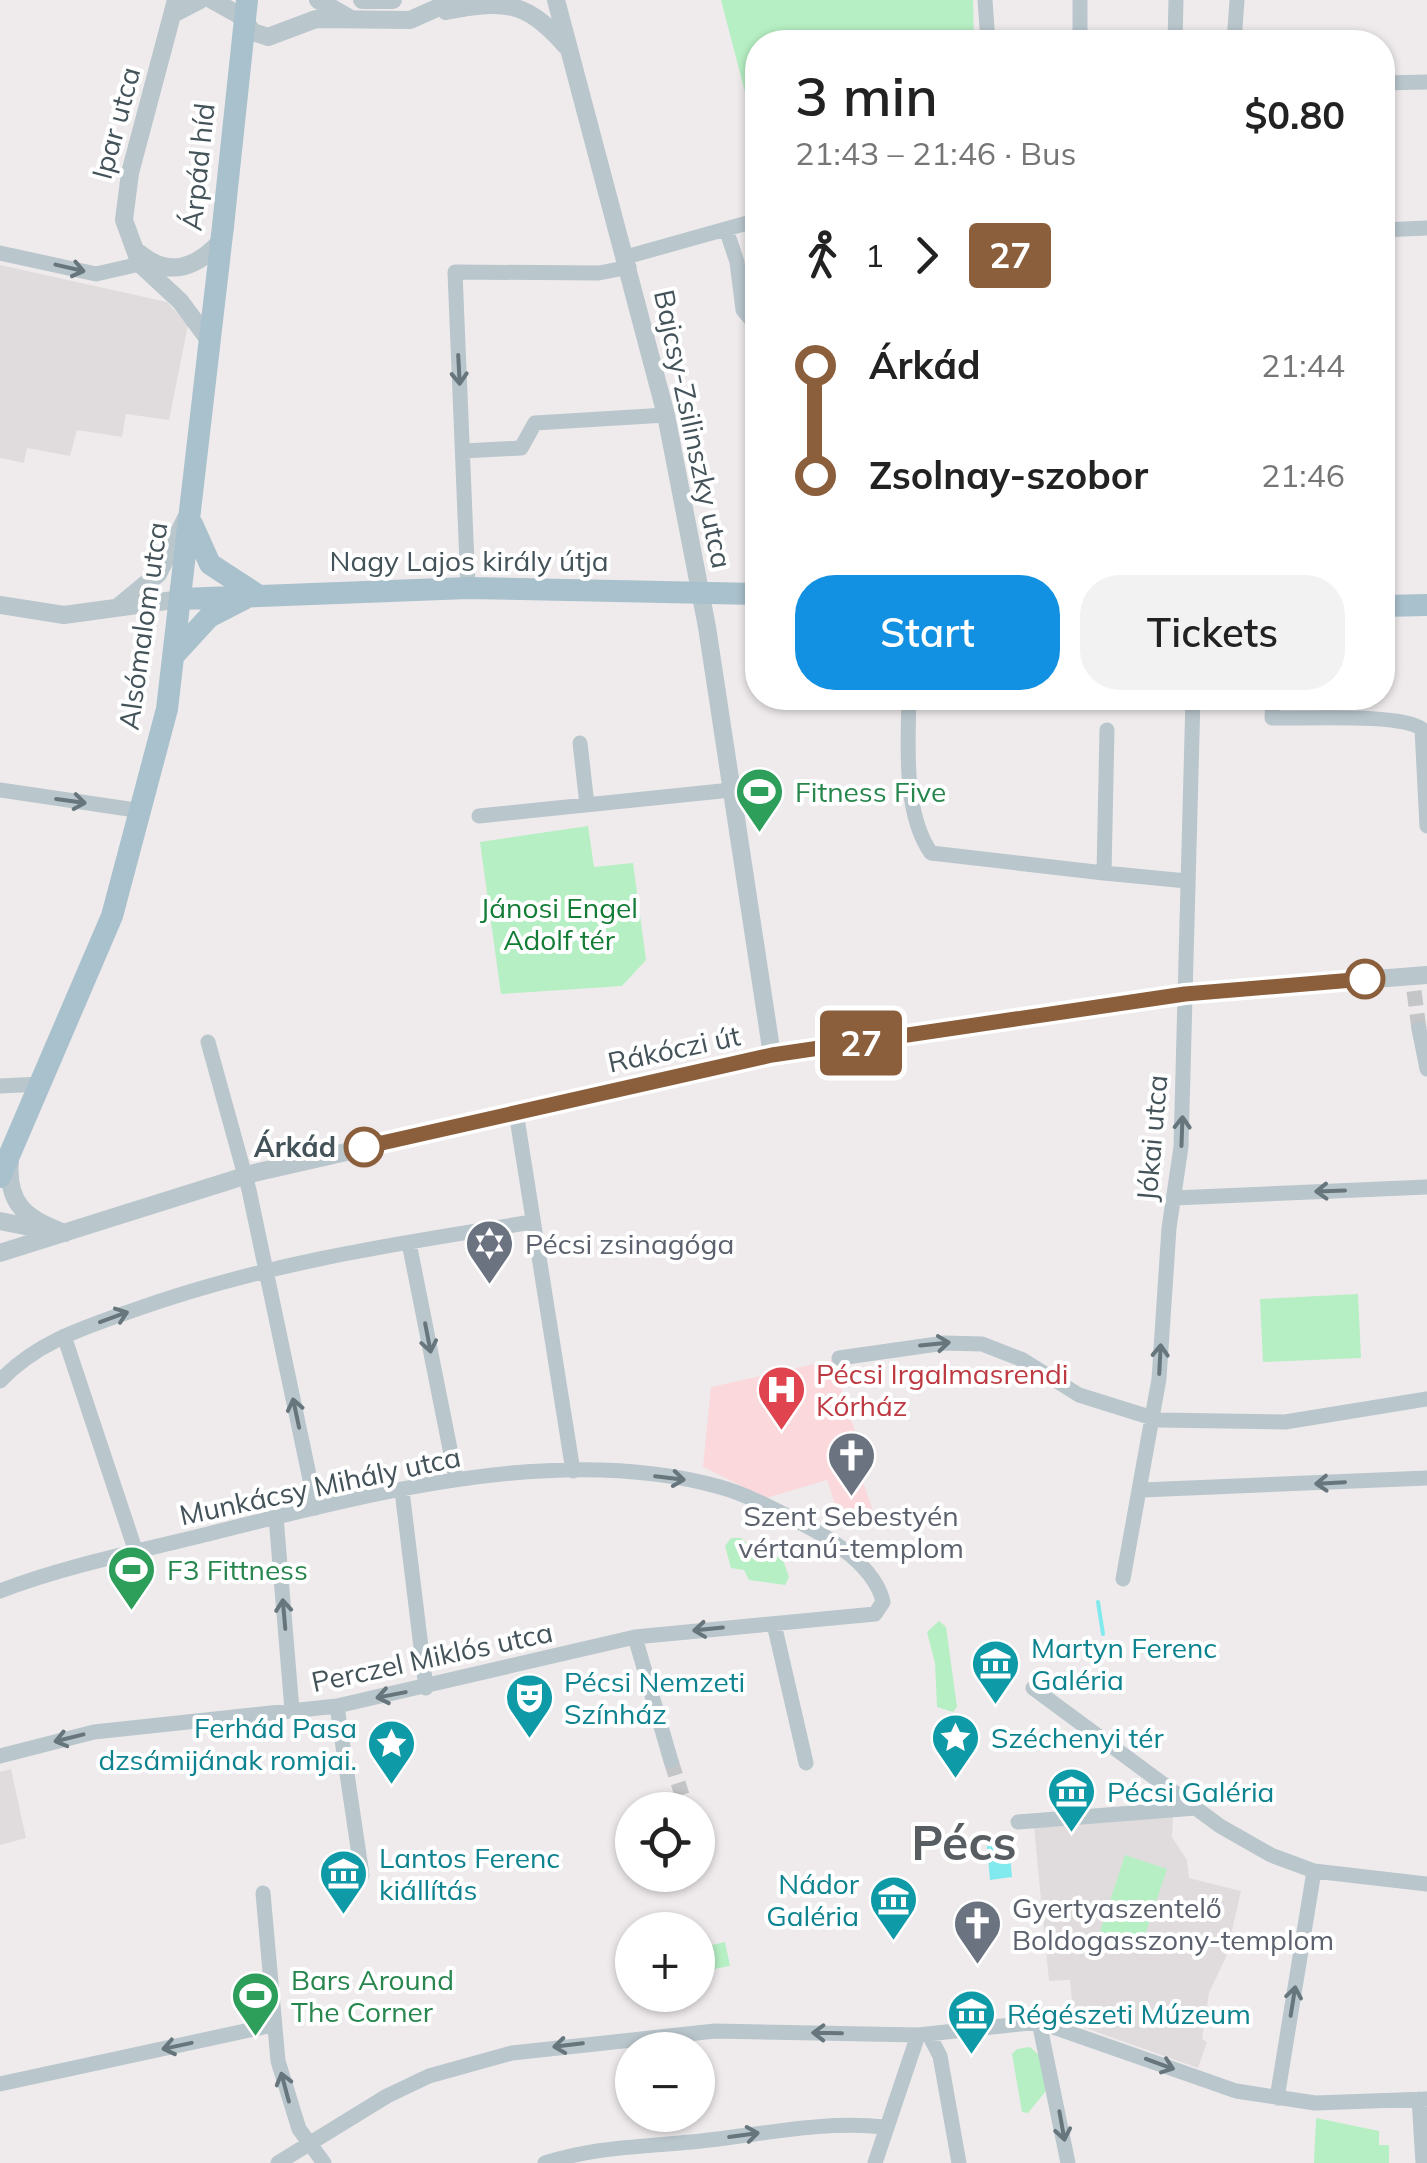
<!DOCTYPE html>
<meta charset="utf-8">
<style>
body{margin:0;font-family:Mulish,sans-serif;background:#f2f2f2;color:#222;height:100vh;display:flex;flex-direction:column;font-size:38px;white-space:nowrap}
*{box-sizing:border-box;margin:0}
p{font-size:32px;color:#767676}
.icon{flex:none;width:55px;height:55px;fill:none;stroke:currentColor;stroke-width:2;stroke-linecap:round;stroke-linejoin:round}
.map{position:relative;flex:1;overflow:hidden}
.sheet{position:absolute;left:745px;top:30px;width:650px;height:680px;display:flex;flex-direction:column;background:#fff;border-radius:40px;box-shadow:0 2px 8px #0004}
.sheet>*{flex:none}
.badge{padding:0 20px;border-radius:8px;font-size:35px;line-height:65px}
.buttons{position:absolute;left:615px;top:1792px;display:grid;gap:20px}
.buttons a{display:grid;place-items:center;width:100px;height:100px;border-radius:50%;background:#fff;box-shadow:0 2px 8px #0004;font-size:50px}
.map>.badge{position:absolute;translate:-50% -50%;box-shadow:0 0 0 5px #fff}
.legs{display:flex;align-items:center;gap:15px;height:110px;padding:0 50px;font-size:32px}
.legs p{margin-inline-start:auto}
.summary{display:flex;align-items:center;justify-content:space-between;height:170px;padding:0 50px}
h1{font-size:55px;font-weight:600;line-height:75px}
.button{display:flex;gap:20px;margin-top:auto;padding:20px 50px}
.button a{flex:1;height:115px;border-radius:40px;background:#1290e2;color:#fff;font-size:40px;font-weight:600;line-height:115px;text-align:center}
.button a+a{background:#f2f2f2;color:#222}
ul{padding:0 50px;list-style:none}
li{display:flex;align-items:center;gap:35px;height:110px;font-size:38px}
li i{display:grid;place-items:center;width:15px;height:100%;margin:0 12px;background:currentColor}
li i::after{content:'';width:25px;height:25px;margin:-12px;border:8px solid;border-radius:50%;background:#fff}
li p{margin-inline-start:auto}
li:first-child i{background:linear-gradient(#0000 50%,currentColor 0)}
li:last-child i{background:linear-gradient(currentColor 50%,#0000 0)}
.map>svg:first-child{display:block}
</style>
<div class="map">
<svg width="1427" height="2163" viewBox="0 0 1427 2163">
<rect width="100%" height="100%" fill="#efebec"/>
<path fill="#e0dcde" d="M0 265 167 302 188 325 169 420 126 414 122 437 77 430 70 456 27 448 24 463 0 458Z
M11 1769 26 1838 0 1845V1772Z
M1173 1815 1172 1837 1187 1860 1189 1878 1241 1891 1226 1957 1209 1993 1202 2039 1207 2042 1198 2068 1074 2024 1070 1980 1049 1981 1034 1827Z"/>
<path fill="#fbd8db" d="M832 1360 861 1450 856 1462 875 1517 843 1528 827 1480 766 1498 703 1467 711 1387Z"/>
<path fill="#b6efc3" d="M721 0H973L974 42H758L757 90 745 92Z
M588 826 594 867 633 863 646 960 622 986 501 994 480 842Z
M1358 1294 1361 1358 1263 1362 1260 1299Z
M731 1538H741L758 1553 768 1551 783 1560 789 1577 785 1585 749 1580 744 1570 731 1568 725 1546Z
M939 1621 946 1627 957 1707 953 1712 937 1707 935 1663 927 1632Z
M1125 1855 1167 1869 1142 1944 1100 1931Z
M725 1942 730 1966 698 1972V1948Z
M1030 2047 1040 2056 1046 2091 1028 2113 1022 2112 1012 2054 1017 2049Z
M1316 2118 1379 2131V2145H1389V2163H1314Z"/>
<path fill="#81eaee" d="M1008 1833 1012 1877 990 1880 986 1836Z"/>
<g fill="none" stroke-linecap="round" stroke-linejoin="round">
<path stroke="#81eaee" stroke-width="4" d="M1098 1602 1103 1634"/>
<path stroke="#c4c5c7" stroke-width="15" stroke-dasharray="15 8" stroke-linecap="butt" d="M1414 991 1419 1029
M671 1761 682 1795"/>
<path stroke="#b9c6cc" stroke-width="15" d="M985 0 988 42
M1080 42V0
M1175 42 1176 0
M1234 42 1237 0
M1382 83 1427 82
M726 229 737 262 743 310 758 328
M1382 230 1427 228
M0 253 96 274 140 264
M626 257 758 220
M464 451 521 448 535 423 666 415
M468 588 455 272 599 273 629 267
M909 698C908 744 903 813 931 853L1104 873
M1273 698 1272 718C1303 719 1402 713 1422 729L1427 826
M1107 730 1104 873 1187 881
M580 743 587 805
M0 790 142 811
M479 816 731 790
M1419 1029 1427 1069
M208 1042 249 1190 316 1508
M0 1086 41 1084
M516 1112 573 1471
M1174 1198 1427 1187
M409 1243 456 1479
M64 1336 136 1552
M839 1358 945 1343 982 1344 1023 1360 1079 1395 1159 1420 1285 1422 1427 1399
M0 1381C37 1342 85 1327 134 1310 266 1263 394 1244 532 1222
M1142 1490 1427 1478
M402 1491 426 1688
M276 1517 292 1710
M1123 1579 1159 1379 1169 1228 1181 1147 1193 698
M0 1591C68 1565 141 1551 212 1533 368 1494 561 1442 720 1487 749 1495 777 1511 803 1524 832 1539 876 1568 883 1602L875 1614 635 1637 337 1706 94 1732 0 1756
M774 1624 806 1763
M635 1637 671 1761
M1033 1688 1220 1826 1271 1855 1314 1871 1427 1884
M337 1706 362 1875
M1018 1822 1196 1808
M263 1893 278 2061 299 2129 324 2163
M1039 2022 1068 2163
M929 2035 940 2056 959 2163
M0 2084 273 2025
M1277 2098 1314 1871
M1419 2099 1423 2163
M278 2163 387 2096 429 2076 512 2053 715 2031 918 2035 1039 2022 1236 2091 1315 2103 1427 2099
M545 2163C594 2147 640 2147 691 2142 757 2136 819 2120 885 2127
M875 2163 918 2035"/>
<path stroke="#b9c6cc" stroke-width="18" d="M176 0 130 173 124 220 140 264 180 301 209 340
M212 0 239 15 253 32 268 37 316 19 410 20 455 0
M318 0 351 19
M362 0H393
M556 0 666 415 707 627 772 1055
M446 11C505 0 525 0 566 46
M173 14 200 0
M139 253C169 278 196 268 221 241
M0 605 64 615 181 599
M118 607 158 574 186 518
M10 1160C6 1204 26 1219 65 1233
M0 1221 40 1229
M0 1253 254 1173 772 1055 1185 994 1427 975"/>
<path stroke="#a9c1cc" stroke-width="22" d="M192 524 210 564 256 594
M181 599 468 588 758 594
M1382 606 1427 605
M176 653 209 617 244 599
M0 1177 112 916 167 709 223 226"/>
<path stroke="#a9c1cc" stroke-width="22" d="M223 226 247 0"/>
</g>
<defs><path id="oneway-shaft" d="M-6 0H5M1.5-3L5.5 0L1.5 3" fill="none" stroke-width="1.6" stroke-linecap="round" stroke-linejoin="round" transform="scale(2.5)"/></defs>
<g stroke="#66767c">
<use href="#oneway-shaft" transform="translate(70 268) rotate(13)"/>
<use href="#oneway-shaft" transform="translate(459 370) rotate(87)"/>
<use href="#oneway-shaft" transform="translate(71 801) rotate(8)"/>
<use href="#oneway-shaft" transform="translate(1182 1131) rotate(-88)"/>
<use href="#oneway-shaft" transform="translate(1330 1191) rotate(178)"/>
<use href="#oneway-shaft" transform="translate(114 1317) rotate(-20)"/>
<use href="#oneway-shaft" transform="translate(428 1338) rotate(79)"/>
<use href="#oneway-shaft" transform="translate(935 1344) rotate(-6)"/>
<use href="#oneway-shaft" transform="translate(1160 1359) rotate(-87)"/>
<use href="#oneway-shaft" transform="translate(296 1413) rotate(-102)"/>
<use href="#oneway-shaft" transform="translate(670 1478) rotate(7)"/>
<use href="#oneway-shaft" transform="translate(1330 1483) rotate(177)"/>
<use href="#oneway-shaft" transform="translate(284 1614) rotate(-95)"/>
<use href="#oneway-shaft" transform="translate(708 1629) rotate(174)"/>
<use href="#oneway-shaft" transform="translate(391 1695) rotate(169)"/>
<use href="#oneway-shaft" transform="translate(69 1738) rotate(166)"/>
<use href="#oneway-shaft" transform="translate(1293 2001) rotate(-81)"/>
<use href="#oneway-shaft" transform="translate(827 2033) rotate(-179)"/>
<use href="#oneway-shaft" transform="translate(568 2045) rotate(173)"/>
<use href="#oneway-shaft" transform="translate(177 2046) rotate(168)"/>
<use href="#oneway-shaft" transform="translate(1160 2064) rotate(20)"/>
<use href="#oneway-shaft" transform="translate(285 2087) rotate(-105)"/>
<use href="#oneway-shaft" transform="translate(1062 2126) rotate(80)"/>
<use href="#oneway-shaft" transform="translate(744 2135) rotate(-8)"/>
</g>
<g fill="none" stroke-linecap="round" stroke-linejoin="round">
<defs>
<path id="line-1" d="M364 1147 772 1055 1185 994 1365 979"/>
</defs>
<use href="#line-1" stroke="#fff" stroke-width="22"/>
<use href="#line-1" stroke="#8b5e3c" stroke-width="15"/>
</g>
<defs>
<symbol id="stadium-pin" viewBox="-11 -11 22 30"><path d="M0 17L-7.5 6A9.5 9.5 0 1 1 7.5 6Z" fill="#2e9e5b" stroke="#fff"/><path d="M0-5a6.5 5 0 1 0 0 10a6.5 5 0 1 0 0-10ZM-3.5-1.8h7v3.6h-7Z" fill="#fff"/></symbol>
<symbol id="synagogue-pin" viewBox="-11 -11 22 30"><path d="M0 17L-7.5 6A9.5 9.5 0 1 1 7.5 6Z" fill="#6b7280" stroke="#fff"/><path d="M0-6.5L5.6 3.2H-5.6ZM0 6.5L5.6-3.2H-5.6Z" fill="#fff"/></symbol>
<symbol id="hospital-pin" viewBox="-11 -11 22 30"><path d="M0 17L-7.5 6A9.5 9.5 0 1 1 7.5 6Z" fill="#e0444e" stroke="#fff"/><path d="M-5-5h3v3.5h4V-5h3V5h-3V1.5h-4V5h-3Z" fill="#fff"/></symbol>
<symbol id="church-pin" viewBox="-11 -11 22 30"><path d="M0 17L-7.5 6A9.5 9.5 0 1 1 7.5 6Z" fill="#6b7280" stroke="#fff"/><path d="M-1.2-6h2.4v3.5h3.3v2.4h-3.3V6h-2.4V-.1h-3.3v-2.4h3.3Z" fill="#fff"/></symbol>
<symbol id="museum-pin" viewBox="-11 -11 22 30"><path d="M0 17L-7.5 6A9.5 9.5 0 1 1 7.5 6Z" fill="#0f9aa8" stroke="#fff"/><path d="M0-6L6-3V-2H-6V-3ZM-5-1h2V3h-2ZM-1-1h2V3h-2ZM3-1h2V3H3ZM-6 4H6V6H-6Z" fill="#fff"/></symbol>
<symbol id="theatre-pin" viewBox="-11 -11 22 30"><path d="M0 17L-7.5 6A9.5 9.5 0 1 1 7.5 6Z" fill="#0f9aa8" stroke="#fff"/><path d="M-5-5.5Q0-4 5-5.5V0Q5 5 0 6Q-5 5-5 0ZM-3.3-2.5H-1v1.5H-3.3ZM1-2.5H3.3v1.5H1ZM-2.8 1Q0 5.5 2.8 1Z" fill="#fff"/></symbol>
<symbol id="sight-pin" viewBox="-11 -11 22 30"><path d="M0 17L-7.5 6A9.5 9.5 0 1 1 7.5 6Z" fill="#0f9aa8" stroke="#fff"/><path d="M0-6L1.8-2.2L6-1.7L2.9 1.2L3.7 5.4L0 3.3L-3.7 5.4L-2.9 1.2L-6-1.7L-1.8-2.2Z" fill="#fff"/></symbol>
</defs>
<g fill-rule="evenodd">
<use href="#stadium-pin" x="732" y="764" width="55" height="75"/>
<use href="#synagogue-pin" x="462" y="1216" width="55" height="75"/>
<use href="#hospital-pin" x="754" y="1362" width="55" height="75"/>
<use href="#church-pin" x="824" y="1428" width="55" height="75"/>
<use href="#stadium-pin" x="104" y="1542" width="55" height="75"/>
<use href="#museum-pin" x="968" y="1636" width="55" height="75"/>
<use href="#theatre-pin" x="502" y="1670" width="55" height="75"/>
<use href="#sight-pin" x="928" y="1710" width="55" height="75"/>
<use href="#sight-pin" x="364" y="1716" width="55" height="75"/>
<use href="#museum-pin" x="1044" y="1764" width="55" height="75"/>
<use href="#museum-pin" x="316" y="1846" width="55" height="75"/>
<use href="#museum-pin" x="866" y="1872" width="55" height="75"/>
<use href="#church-pin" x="950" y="1896" width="55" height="75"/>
<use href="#stadium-pin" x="228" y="1968" width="55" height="75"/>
<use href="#museum-pin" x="944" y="1986" width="55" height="75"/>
</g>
<g fill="#fff" stroke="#8b5e3c" stroke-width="5">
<circle cx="1365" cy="979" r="18"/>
<circle cx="364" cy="1147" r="18"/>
</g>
<g text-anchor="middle" stroke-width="8" stroke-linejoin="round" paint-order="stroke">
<g font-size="28" fill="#435359" stroke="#fff">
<text transform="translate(116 123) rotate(-75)" y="10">Ipar utca</text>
<text transform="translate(198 167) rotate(-84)" y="10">Árpád híd</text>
<text transform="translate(693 429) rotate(78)" y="10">Bajcsy-Zsilinszky utca</text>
<text x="469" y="571">Nagy Lajos király útja</text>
<text transform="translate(143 626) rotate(-82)" y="10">Alsómalom utca</text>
<text transform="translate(674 1049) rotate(-12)" y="10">Rákóczi út</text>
<text transform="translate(1152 1138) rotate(-85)" y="10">Jókai utca</text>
<text transform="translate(320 1486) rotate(-12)" y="10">Munkácsy Mihály utca</text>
<text transform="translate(432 1657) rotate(-12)" y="10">Perczel Miklós utca</text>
</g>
<g font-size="28" fill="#27864d" stroke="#fff" text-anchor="start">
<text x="795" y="802">Fitness Five</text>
<text x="167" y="1580">F3 Fittness</text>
<text x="291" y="1990">Bars Around<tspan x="291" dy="32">The Corner</tspan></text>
</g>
<g font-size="28" fill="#137c35" stroke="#fff">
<text x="559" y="918">Jánosi Engel<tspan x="559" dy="32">Adolf tér</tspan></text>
</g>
<g font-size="28" font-weight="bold" fill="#435359" stroke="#fff" text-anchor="end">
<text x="336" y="1157">Árkád</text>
</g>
<g font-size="28" fill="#5b616d" stroke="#fff" text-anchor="start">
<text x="525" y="1254">Pécsi zsinagóga</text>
<text x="851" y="1526" text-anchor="middle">Szent Sebestyén<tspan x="851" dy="32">vértanú-templom</tspan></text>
<text x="1012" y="1918">Gyertyaszentelő<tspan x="1012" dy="32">Boldogasszony-templom</tspan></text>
</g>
<g font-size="28" fill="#be3a42" stroke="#fff" text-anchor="start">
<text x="816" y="1384">Pécsi Irgalmasrendi<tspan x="816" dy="32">Kórház</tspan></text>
</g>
<g font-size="28" fill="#0d838f" stroke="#fff" text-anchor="start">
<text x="1031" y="1658">Martyn Ferenc<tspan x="1031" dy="32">Galéria</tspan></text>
<text x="564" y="1692">Pécsi Nemzeti<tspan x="564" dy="32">Színház</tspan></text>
<text x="357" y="1738" text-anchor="end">Ferhád Pasa<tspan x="357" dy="32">dzsámijának romjai.</tspan></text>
<text x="991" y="1748">Széchenyi tér</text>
<text x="1107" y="1802">Pécsi Galéria</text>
<text x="379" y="1868">Lantos Ferenc<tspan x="379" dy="32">kiállítás</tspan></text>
<text x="859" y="1894" text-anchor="end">Nádor<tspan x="859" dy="32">Galéria</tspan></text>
<text x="1007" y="2024">Régészeti Múzeum</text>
</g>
<g font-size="48" font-weight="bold" fill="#585d61" stroke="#fff">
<text x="964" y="1860">Pécs</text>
</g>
</g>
</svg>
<div class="buttons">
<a><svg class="icon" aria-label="locate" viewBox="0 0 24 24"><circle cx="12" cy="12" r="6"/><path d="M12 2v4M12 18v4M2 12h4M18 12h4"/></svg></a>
<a>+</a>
<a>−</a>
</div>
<b class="badge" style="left:861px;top:1043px;background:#8b5e3c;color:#fff">27</b>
<section class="sheet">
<div class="summary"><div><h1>3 min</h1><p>21:43 – 21:46 · Bus</p></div><b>$0.80</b></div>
<div class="legs"><svg class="icon" aria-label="walk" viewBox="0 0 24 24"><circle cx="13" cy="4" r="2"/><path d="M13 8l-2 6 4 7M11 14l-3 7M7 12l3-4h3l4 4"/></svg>1<svg class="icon" aria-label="forward" viewBox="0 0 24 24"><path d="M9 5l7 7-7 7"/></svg><b class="badge" style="background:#8b5e3c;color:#fff">27</b></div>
<ul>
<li><i style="color:#8b5e3c"></i><b>Árkád</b><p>21:44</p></li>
<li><i style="color:#8b5e3c"></i><b>Zsolnay-szobor</b><p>21:46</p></li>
</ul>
<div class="button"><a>Start</a><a>Tickets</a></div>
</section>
</div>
